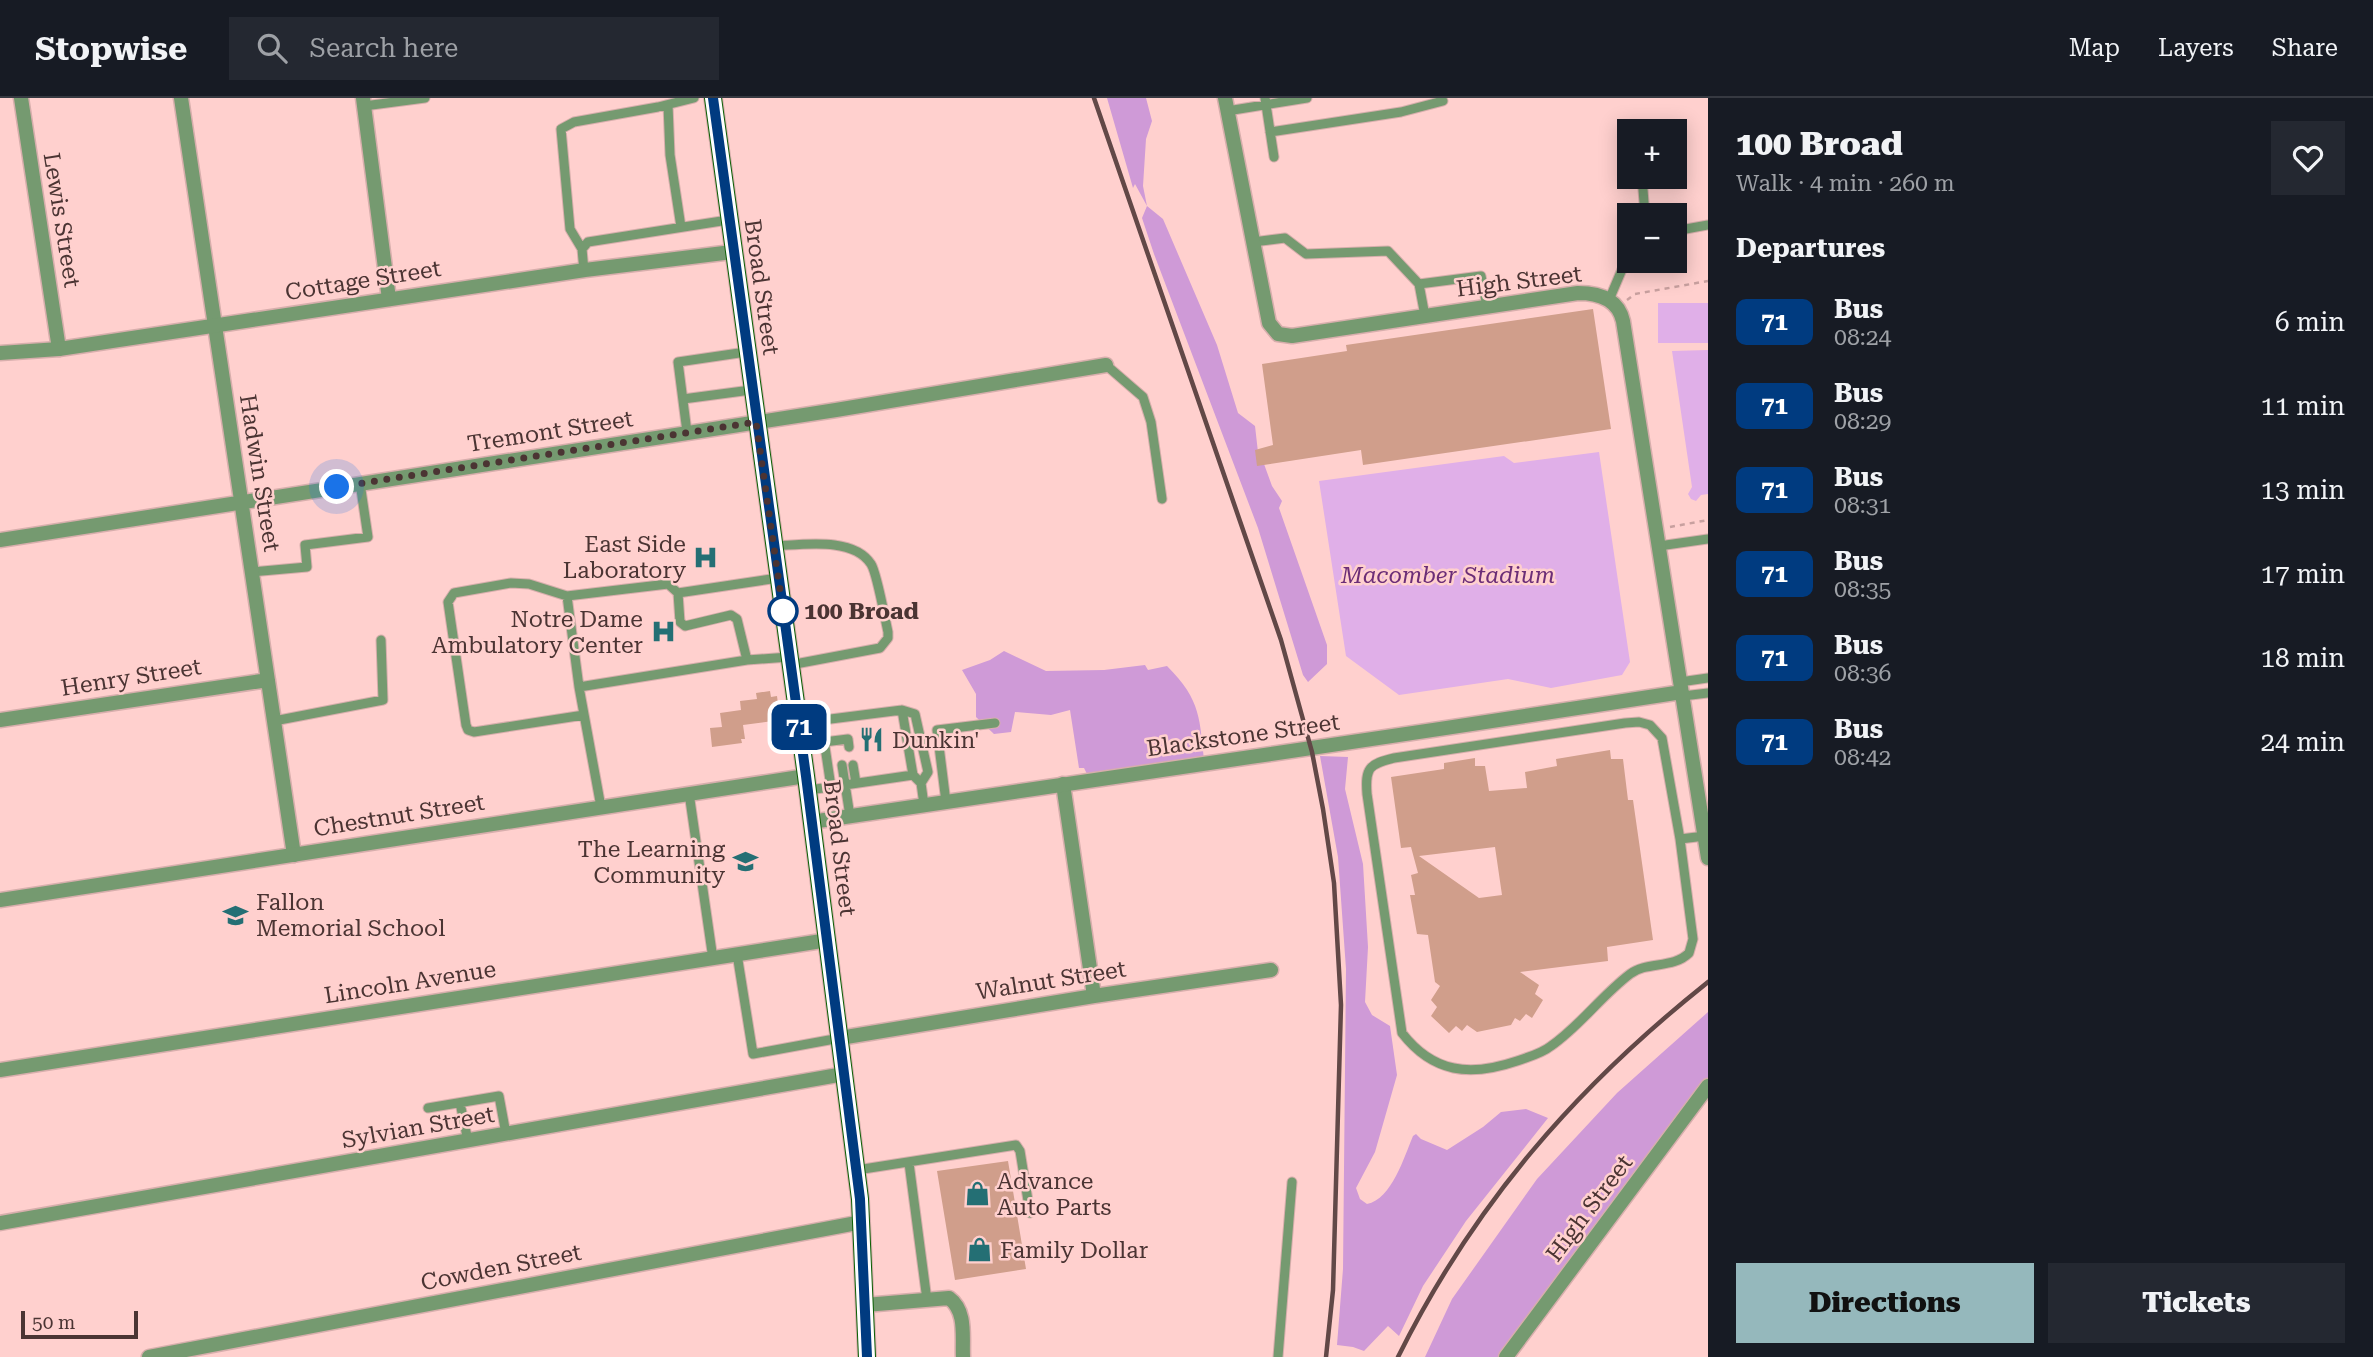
<!DOCTYPE html>
<meta charset="utf-8">
<style>
body{margin:0;font-family:"Roboto Serif",serif;background:#242831;color:#f1f3f6;height:100vh;display:flex;flex-direction:column;font-size:26px;white-space:nowrap}
*{box-sizing:border-box;margin:0}
p{font-size:23px;color:#9ea1a6}
.icon{flex:none;width:38px;height:38px;fill:none;stroke:currentColor;stroke-width:2;stroke-linecap:round;stroke-linejoin:round}
.map{position:relative;flex:1;overflow:hidden}
.details{display:flex;flex-direction:column;background:#171b24;width:665px}
.details>*{flex:none}
.badge{padding:0 14px;border-radius:10px;font-size:24px;line-height:46px}
.buttons{position:absolute;left:1617px;top:21px;display:grid;gap:14px}
.buttons a{display:grid;place-items:center;width:70px;height:70px;border-radius:0px;background:#171b24;box-shadow:0 4px 18px #0003;font-size:35px}
.scale{position:absolute;left:21px;bottom:18px;width:117px;box-sizing:border-box;padding-left:7px;border:4px solid #4b3433;border-top:0;font-size:19px;line-height:24px;white-space:nowrap;color:#4b3433;-webkit-text-stroke:5px #ffd0ce;paint-order:stroke}
.you{position:absolute;width:35px;height:35px;margin:-18px;border:5px solid #fff;border-radius:50%;background:#1a73e8;box-shadow:0 0 0 10px #1a73e833}
.map>.badge{position:absolute;translate:-50% -50%;box-shadow:0 0 0 4px #fff}
h2{padding:0 28px;font-size:26px;line-height:63px}
.round{display:grid;place-items:center;flex:none;width:74px;height:74px;border-radius:0px;background:#242831}
.summary{display:flex;align-items:center;justify-content:space-between;height:119px;padding:0 28px}
h1{font-size:33px;font-weight:800;line-height:52px}
.primary-button{display:flex;gap:14px;margin-top:auto;padding:14px 28px}
.primary-button a{flex:1;height:80px;border-radius:0px;background:#95b8bc;color:#111;font-size:28px;font-weight:800;line-height:80px;text-align:center}
.primary-button a+a{background:#242831;color:#f1f3f6}
ul{padding:0;list-style:none}
li{display:flex;align-items:center;gap:21px;height:84px;padding:0 28px}
li div{flex:1}
li b{display:block;font-size:26px}
li em{font-style:normal}
li .badge{min-width:77px;font-weight:700;text-align:center}
header{display:flex;align-items:center;gap:42px;box-sizing:border-box;height:98px;padding:0 35px;background:#171b24;border-bottom:2px solid #363941}
header strong{font-size:33px}
nav{display:flex;gap:38px;margin-inline-start:auto;font-size:24px}
.search{width:490px;height:63px;background:#242831;display:flex;align-items:center;gap:18px;box-sizing:border-box;padding:0 24px;border-radius:0px;color:#9ea1a6;font-size:26px}
main{display:flex;flex:1;min-height:0}
.map>svg:first-child{display:block}
</style>
<header>
<strong>Stopwise</strong>
<div class="search"><svg class="icon" aria-label="search" viewBox="0 0 24 24"><circle cx="10" cy="10" r="6"/><path d="M15 15l6 6"/></svg>Search here</div>
<nav><a>Map</a><a>Layers</a><a>Share</a></nav>
</header>
<main>
<div class="map">
<svg width="1708" height="1259" viewBox="0 0 1708 1259">
<rect width="100%" height="100%" fill="#ffd0ce"/>
<path fill="#e0afe8" d="M1658 205H1708V245H1658Z
M1708 252V396L1701 397 1696 403 1691 401 1688 396 1692 389 1672 253Z
M1599 354 1630 564 1622 577 1551 590 1508 581 1399 597 1346 558 1319 383 1504 358 1514 365Z"/>
<path fill="#cf9ad7" d="M1107 0H1146L1152 23 1146 41 1143 88 1147 108 1163 121 1217 247 1238 315 1255 328 1259 363 1264 366 1272 388 1282 403 1279 410 1327 547V566L1308 584 1303 577 1258 430 1154 156 1142 120 1147 108 1135 86 1133 90Z
M1004 553 1046 573 1104 572 1145 567 1148 572 1167 568C1203 604 1199 622 1205 669L1092 686 1084 670H1079L1070 612 1051 617 1015 614 1011 634 994 636 976 619V596L962 572 990 562Z
M1320 658 1348 659 1345 691 1363 766 1368 849 1365 904 1372 917 1390 928 1397 977 1375 1054 1356 1090 1360 1101 1367 1106C1392 1101 1404 1059 1413 1038L1416 1036 1421 1041 1447 1052 1483 1029 1501 1014 1526 1011 1548 1020 1466 1123 1423 1188 1399 1238 1388 1228 1364 1253 1353 1249 1337 1247 1343 1171 1346 871 1338 759Z
M1708 914V995L1512 1259H1425L1452 1201 1537 1081 1617 995Z"/>
<path fill="#d09e8b" fill-rule="evenodd" d="M1593 211 1611 331 1363 367 1361 352 1257 368 1255 352 1273 347 1262 266 1347 253 1346 247Z
M770 593 771 599 777 598 780 622 743 627 745 641H741L742 645 712 649 710 630 722 629 720 615 741 612 740 603 757 601 756 595Z
M1610 652 1611 661H1623L1628 702H1633L1653 842 1607 849 1608 863 1520 874 1539 887 1535 896 1543 902 1532 920 1526 916 1520 923 1515 920 1511 927 1477 934 1467 927 1462 933 1456 928 1449 935 1431 918 1437 909 1431 902 1440 888 1435 884 1428 837 1417 836 1410 797H1415L1411 777 1418 775 1411 749 1401 750 1391 679 1444 671V665L1475 660V668H1485L1489 693 1527 690 1525 674 1557 668 1556 661ZM1495 749 1502 797 1479 800 1419 758Z
M1008 1063 1026 1171 955 1182 937 1073Z"/>
<g fill="none" stroke-linecap="round" stroke-linejoin="round">
<defs>
<path id="service" d="M1265 0 1274 59
M668 7 670 57 681 129
M364 8 425 0
M1227 13 1307 0
M1270 34 1401 14 1443 3
M1642 79 1645 117
M1675 133 1708 127
M1253 144 1285 140 1306 156 1388 153 1419 186 1425 218
M582 151 570 131 561 31 574 24 658 9 694 0
M584 173 582 151 588 144 728 122
M1419 186 1481 178 1487 208
M1609 202 1629 155
M1106 267 1143 299 1151 324 1162 401
M683 301 751 292
M687 334 678 264 746 254
M773 448C801 447 853 438 871 466 877 475 885 521 888 534V540L880 550 790 567
M1659 448 1708 441
M252 474 307 469 305 447 368 439 360 385
M678 495 778 480
M567 498 529 486 511 485 454 495 448 504 466 627 468 632 474 634 584 617
M1680 584 1708 580
M579 589 747 562
M1683 598 1708 595
M902 612 913 677 921 685 924 707
M821 622 831 689 913 677
M274 623 383 602 381 542
M799 625 902 612 915 616 928 674 921 685
M824 644 848 641 849 649
M842 667 850 718
M853 667 856 685
M808 692 831 689
M689 695 713 861
M946 704 937 632 995 625
M601 709 579 589 567 498 668 486 678 495 680 524 685 528 731 517 737 521 747 562 789 559
M1680 741 1662 640 1650 627 1639 624 1625 625 1394 660C1369 666 1365 670 1367 696L1402 935C1433 975 1470 979 1517 963 1528 959 1541 956 1551 948 1580 928 1601 898 1630 876 1647 863 1673 871 1689 855L1693 841 1680 741 1705 738
M737 856 753 956 840 940
M460 1005 468 1043
M428 1010 499 998 506 1036
M909 1065 927 1202
M857 1072 1016 1047 1020 1053 1030 1115
M1278 1259 1292 1084"/>
<path id="minor" d="M21 0 59 251
M181 0 294 757
M363 0 389 201
M0 442 836 312 1106 267
M0 622 268 582
M1063 686 1094 898
M840 940 1094 898 1271 872
M0 972 828 842
M0 1125 844 976
M865 1207 949 1200C967 1213 962 1239 963 1259"/>
<path id="tertiary" d="M1225 0 1269 225 1278 236 1292 238 1578 195C1599 195 1618 201 1623 223L1708 760
M0 255 59 251 585 172 732 154
M811 724C1102 681 1392 639 1682 594
M0 802 806 678
M149 1259 862 1124
M1506 1259 1708 988"/>
<path id="primary" d="M713 0 806 678 860 1101 867 1259"/>
</defs>
<use href="#service" stroke="#d7aeac" stroke-width="11"/>
<use href="#minor" stroke="#d7aeac" stroke-width="17"/>
<use href="#tertiary" stroke="#d7aeac" stroke-width="17"/>
<use href="#primary" stroke="#d7aeac" stroke-width="20"/>
<path stroke="#c8a09f" stroke-width="2.5" stroke-dasharray="5 5" stroke-linecap="butt" d="M1627 202 1635 196 1708 183
M1670 429 1708 422"/>
<use href="#service" stroke="#759a70" stroke-width="9"/>
<use href="#minor" stroke="#759a70" stroke-width="14"/>
<use href="#tertiary" stroke="#759a70" stroke-width="14"/>
<use href="#primary" stroke="#0c5f03" stroke-width="18"/>
<path stroke="#624847" stroke-width="4.5" d="M1094 0 1281 542 1312 654 1323 711 1334 785 1341 907 1333 1192 1326 1259
M1398 1259C1474 1106 1575 990 1708 884"/>
</g>
<g fill="none" stroke-linecap="round" stroke-linejoin="round">
<defs>
<path id="line" d="M713 0 806 678 860 1101 867 1259"/>
</defs>
<use href="#line" stroke="#fff" stroke-width="16"/>
<use href="#line" stroke="#003b80" stroke-width="10"/>
<path stroke="#4b3433" stroke-width="7" stroke-dasharray="0 12.6" d="M337 389 756 324 783 513"/>
</g>
<defs>
<symbol id="hospital-bare" viewBox="-9 -9 18 18"><path d="M-5-5h3v3.5h4V-5h3V5h-3V1.5h-4V5h-3Z" fill="#246f74" stroke="#ffd0ce" stroke-width="2.5" paint-order="stroke"/></symbol>
<symbol id="restaurant-bare" viewBox="-9 -9 18 18"><path d="M-5-6h1v4h1v-4h1v4h1v-4h1v5L-1.5 .5V6h-2V.5L-5-1ZM5-6V6H3V1.5H1.5Q1.5-4 5-6Z" fill="#246f74" stroke="#ffd0ce" stroke-width="2.5" paint-order="stroke"/></symbol>
<symbol id="school-bare" viewBox="-9 -9 18 18"><path d="M0-5L7-2L0 1L-7-2ZM-4 1L0 2.5L4 1V4Q0 6-4 4Z" fill="#246f74" stroke="#ffd0ce" stroke-width="2.5" paint-order="stroke"/></symbol>
<symbol id="shop-bare" viewBox="-9 -9 18 18"><path d="M-5-2.5h2.3a2.7 3.5 0 0 1 5.4 0H5L5.5 6h-11ZM-1.5-2.5h3a1.5 2.3 0 0 0-3 0Z" fill="#246f74" stroke="#ffd0ce" stroke-width="2.5" paint-order="stroke"/></symbol>
</defs>
<g fill-rule="evenodd">
<use href="#hospital-bare" x="688" y="442" width="35" height="35"/>
<use href="#hospital-bare" x="646" y="516" width="35" height="35"/>
<use href="#restaurant-bare" x="854" y="624" width="35" height="35"/>
<use href="#school-bare" x="728" y="746" width="35" height="35"/>
<use href="#school-bare" x="218" y="800" width="35" height="35"/>
<use href="#shop-bare" x="960" y="1078" width="35" height="35"/>
<use href="#shop-bare" x="962" y="1134" width="35" height="35"/>
</g>
<circle fill="#fff" stroke="#003b80" stroke-width="3.5" cx="783" cy="513" r="14"/>
<g text-anchor="middle" stroke-width="5" stroke-linejoin="round" paint-order="stroke">
<g font-size="23" fill="#4b3433" stroke="#ffd0ce">
<text transform="translate(62 122) rotate(81)" y="8">Lewis Street</text>
<text transform="translate(363 182) rotate(-9)" y="8">Cottage Street</text>
<text transform="translate(1519 183) rotate(-7)" y="8">High Street</text>
<text transform="translate(762 189) rotate(82)" y="8">Broad Street</text>
<text transform="translate(550 333) rotate(-9)" y="8">Tremont Street</text>
<text transform="translate(260 375) rotate(81)" y="8">Hadwin Street</text>
<text transform="translate(131 579) rotate(-9)" y="8">Henry Street</text>
<text transform="translate(1243 637) rotate(-8)" y="8">Blackstone Street</text>
<text transform="translate(399 717) rotate(-9)" y="8">Chestnut Street</text>
<text transform="translate(840 750) rotate(83)" y="8">Broad Street</text>
<text transform="translate(1051 882) rotate(-9)" y="8">Walnut Street</text>
<text transform="translate(410 884) rotate(-9)" y="8">Lincoln Avenue</text>
<text transform="translate(418 1029) rotate(-10)" y="8">Sylvian Street</text>
<text transform="translate(1589 1110) rotate(-53)" y="8">High Street</text>
<text transform="translate(501 1169) rotate(-11)" y="8">Cowden Street</text>
</g>
<g font-size="23" fill="#4b3433" stroke="#ffd0ce" text-anchor="start">
<text x="686" y="454" text-anchor="end">East Side<tspan x="686" dy="26">Laboratory</tspan></text>
<text x="643" y="529" text-anchor="end">Notre Dame<tspan x="643" dy="26">Ambulatory Center</tspan></text>
<text x="892" y="650">Dunkin'</text>
<text x="725" y="759" text-anchor="end">The Learning<tspan x="725" dy="26">Community</tspan></text>
<text x="256" y="812">Fallon<tspan x="256" dy="26">Memorial School</tspan></text>
<text x="997" y="1091">Advance<tspan x="997" dy="26">Auto Parts</tspan></text>
<text x="1000" y="1160">Family Dollar</text>
</g>
<g font-size="23" font-style="italic" fill="#6c2d77" stroke="#ffd0ce">
<text x="1448" y="485">Macomber Stadium</text>
</g>
<g font-size="23" font-weight="bold" fill="#4b3433" stroke="#ffd0ce" text-anchor="start">
<text x="804" y="521">100 Broad</text>
</g>
</g>
</svg>
<div class="buttons">
<a>+</a>
<a>−</a>
</div>
<div class="scale">50 m</div>
<div class="you" style="left:337px;top:389px"></div>
<b class="badge" style="left:799px;top:629px;background:#003b80;color:#fff">71</b>
</div>
<section class="details">
<div class="summary"><div><h1>100 Broad</h1><p>Walk · 4 min · 260 m</p></div><a class="round"><svg class="icon" aria-label="heart" viewBox="0 0 24 24"><path d="M12 20l-8-8c-3-5 5-10 8-4 3-6 11-1 8 4z"/></svg></a></div>
<h2>Departures</h2>
<ul>
<li><span class="badge" style="background:#003b80;color:#fff">71</span><div><b>Bus</b><p>08:24</p></div><em>6 min</em></li>
<li><span class="badge" style="background:#003b80;color:#fff">71</span><div><b>Bus</b><p>08:29</p></div><em>11 min</em></li>
<li><span class="badge" style="background:#003b80;color:#fff">71</span><div><b>Bus</b><p>08:31</p></div><em>13 min</em></li>
<li><span class="badge" style="background:#003b80;color:#fff">71</span><div><b>Bus</b><p>08:35</p></div><em>17 min</em></li>
<li><span class="badge" style="background:#003b80;color:#fff">71</span><div><b>Bus</b><p>08:36</p></div><em>18 min</em></li>
<li><span class="badge" style="background:#003b80;color:#fff">71</span><div><b>Bus</b><p>08:42</p></div><em>24 min</em></li>
</ul>
<div class="primary-button"><a>Directions</a><a>Tickets</a></div>
</section>
</main>
